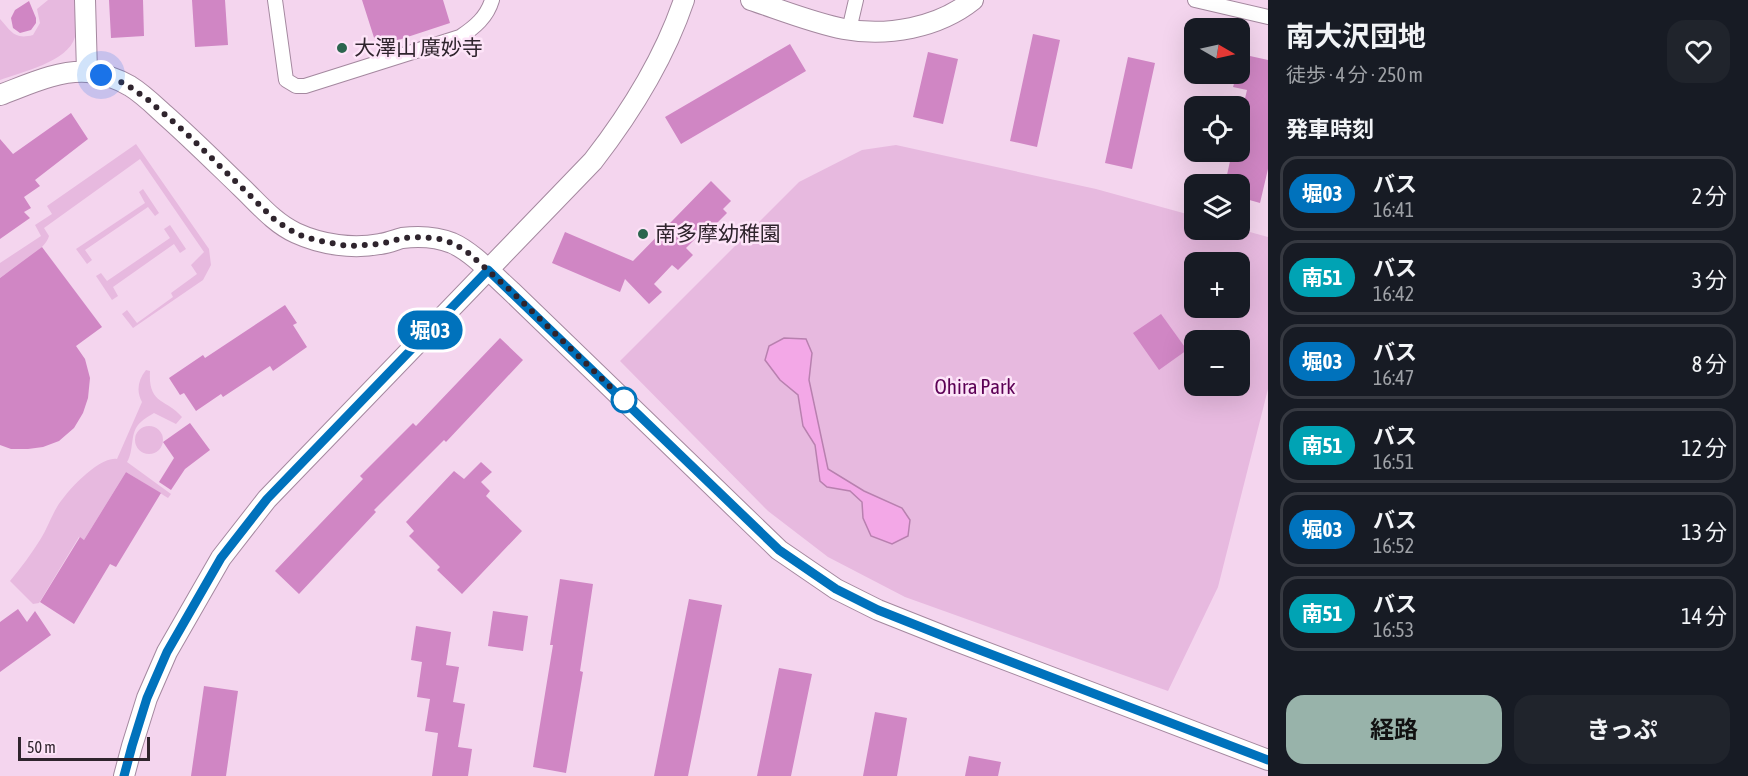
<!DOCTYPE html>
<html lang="ja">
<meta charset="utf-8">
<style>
body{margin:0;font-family:"Asap Condensed","Noto Sans JP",sans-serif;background:#20242c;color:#f1f3f6;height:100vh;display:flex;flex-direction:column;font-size:22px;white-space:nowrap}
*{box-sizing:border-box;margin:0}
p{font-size:20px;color:#9ea1a6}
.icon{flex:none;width:33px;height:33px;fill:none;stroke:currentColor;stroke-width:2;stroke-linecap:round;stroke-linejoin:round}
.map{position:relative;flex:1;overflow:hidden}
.details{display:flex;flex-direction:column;background:#171b24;width:480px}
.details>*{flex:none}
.badge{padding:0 12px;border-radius:20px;font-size:21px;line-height:39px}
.needle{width:39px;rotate:99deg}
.buttons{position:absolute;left:1184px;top:18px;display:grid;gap:12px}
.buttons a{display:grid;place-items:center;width:66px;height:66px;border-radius:12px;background:#171b24;box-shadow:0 6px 24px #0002;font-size:30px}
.scale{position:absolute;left:18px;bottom:15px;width:132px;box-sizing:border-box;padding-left:6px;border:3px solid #2f242d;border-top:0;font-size:16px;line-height:21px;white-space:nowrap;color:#2f242d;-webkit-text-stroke:4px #fde4f8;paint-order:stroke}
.you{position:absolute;width:30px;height:30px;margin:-15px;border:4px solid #fff;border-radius:50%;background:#1a73e8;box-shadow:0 0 0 9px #1a73e833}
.map>.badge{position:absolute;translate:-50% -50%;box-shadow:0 0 0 3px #fff}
h2{padding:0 18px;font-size:22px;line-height:54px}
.round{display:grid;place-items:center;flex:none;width:63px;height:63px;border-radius:18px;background:#20242c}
.overview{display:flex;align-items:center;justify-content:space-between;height:102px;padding:0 18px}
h1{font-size:28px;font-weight:700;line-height:45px}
.cta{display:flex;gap:12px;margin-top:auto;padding:12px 18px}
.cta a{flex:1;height:69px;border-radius:18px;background:#98b3aa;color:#111;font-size:24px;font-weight:700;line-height:69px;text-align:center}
.cta a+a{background:#20242c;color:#f1f3f6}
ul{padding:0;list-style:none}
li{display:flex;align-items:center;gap:18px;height:75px;margin:0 12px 9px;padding:0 6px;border:3px solid #363941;border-radius:18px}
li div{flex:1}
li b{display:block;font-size:22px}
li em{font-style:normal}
li .badge{min-width:66px;font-weight:700;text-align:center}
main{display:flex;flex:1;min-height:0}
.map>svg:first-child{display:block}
</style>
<main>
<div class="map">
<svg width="1268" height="776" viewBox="0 0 1268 776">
<rect width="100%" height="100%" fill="#f4d5ee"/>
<path fill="#e7b9df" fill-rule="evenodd" d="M48 0H74C75 12 78 26 75 37 68 62 21 72 0 80V19C11 31 14 40 33 35L40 23 37 9Z
M136 144 209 249 211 265 203 280 133 328 122 314 127 310 137 323 173 297 171 293 197 274 191 265 204 252 140 159 44 228 49 236C45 251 13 268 0 278V263L41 236 35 225 52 214 47 206Z
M896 145 1096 189 1194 216V230L1239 229 1268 237V389L1218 587 1168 691 905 597 828 557 768 511 620 361 799 182 862 150ZM1194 262H1239V308H1194ZM1194 340H1239V386H1194Z
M143 189 159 213 155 216 148 207 85 250 92 260 87 264 76 249 145 203 139 192Z
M170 225 186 249 180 253 174 244 113 287 118 296 112 300 96 276 101 273 107 281 170 238 164 229Z
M146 370 150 371C148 405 166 398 182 417L176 424 154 413C149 416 142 420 138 425 130 435 134 451 127 462L171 494 168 498 126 472 84 540 79 537 39 603 33 604 10 581C21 568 31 554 40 540 47 529 51 517 57 507 66 492 99 456 117 459L142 402C136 391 138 380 146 370Z
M135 440a14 14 0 1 1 28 0a14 14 0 1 1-28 0Z"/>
<path fill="#f3a8e7" stroke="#b880af" stroke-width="1.5" d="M784 338 806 339 812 353 809 380 828 469 864 491 902 508 910 520 908 536 892 544 871 536 863 518 862 502 850 491 827 487 820 481 815 445 803 426 798 395 780 380 765 360 769 346Z"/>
<path fill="#d086c4" d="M109 0H143L144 36 111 38Z
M192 0H225L228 45 195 47Z
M362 0H443L450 23 377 47Z
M29 1 36 18V23L31 30 20 33 13 28 11 18 15 10Z
M1033 34 1060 40 1037 147 1010 141Z
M790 44 806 71 681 144 665 117Z
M928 52 958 59 943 124 913 117Z
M1241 54 1268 60V169L1260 203 1239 197V184H1225L1232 152H1239V124L1247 90 1233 87 1237 74H1239Z
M1128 57 1155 63 1132 169 1105 163Z
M71 113 88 139 35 180 40 186 24 197 31 208 24 212 30 218 0 239V139L13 154Z
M711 181 731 201 723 209 727 213 714 226 711 223 686 248 693 255 678 270 672 265 654 284 662 292 649 304 625 279 620 292 552 263 565 232 633 261Z
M42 247 102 327 76 346 85 359 90 378 88 398 83 413 74 428 59 441 43 447 28 449H11L0 445V278Z
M285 305 297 323 293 325 307 347 273 371 270 366 223 397 221 394 196 411 184 393 180 395 169 378 203 355 205 358Z
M1161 314 1187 350 1159 370 1133 333Z
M500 338 523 360 446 442 444 440 374 510 376 512 299 594 275 571 363 479 360 476 413 423 416 426Z
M190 423 210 450 185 469 171 490 159 482 174 458 163 442Z
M481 462 492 472 481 482 490 491 486 496 522 531 462 594 437 570 440 567 409 536 414 531 406 522 454 471 464 479Z
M126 472 161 493 116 567 110 564 74 624 40 602 80 537 84 540Z
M560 579 593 584 580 671 583 672 566 773 533 767 553 645H550Z
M689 599 722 605 700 717 688 776H654Z
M18 609 27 622 35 611 51 635 0 672V622Z
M493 611 528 616 523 651 488 646Z
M416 626 451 632 446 665 459 667 453 702 465 704 458 747 472 749 468 776H432L438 733 425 731 430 699 417 697 422 662 411 660Z
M779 668 812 674 791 776H757Z
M204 686 238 691 226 776H191Z
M875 712 907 718 897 776H863Z
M969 756 1001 762 998 776H965Z"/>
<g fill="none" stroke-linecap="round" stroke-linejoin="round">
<defs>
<path id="street" d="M275 0 286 80 296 86H305L460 37C475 27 487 17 492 0
M1195 0 1268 17
M849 30 856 0"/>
<path id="secondary" d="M85 0 87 72
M751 0C781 10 813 23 844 29 887 37 938 28 973 0
M0 95C27 85 58 70 87 72 101 73 118 79 130 86 143 94 154 105 165 115 191 138 216 163 241 187 258 203 274 223 296 233 322 245 353 249 380 244 388 243 395 240 402 238 418 236 437 237 452 243 473 252 494 276 511 291L779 550 836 589 878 610 951 639 1268 760
M124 776 132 746 147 698 167 652 221 558 267 499 593 161C631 112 664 59 684 0"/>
</defs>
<use href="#street" stroke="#a4889f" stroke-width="16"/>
<use href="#secondary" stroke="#a4889f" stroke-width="22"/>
<use href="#street" stroke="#fff" stroke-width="14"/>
<use href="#secondary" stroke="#fff" stroke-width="20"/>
</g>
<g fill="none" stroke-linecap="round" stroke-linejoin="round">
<defs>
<path id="line" d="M124 776 132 746 147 698 167 652 221 558 267 499 488 270 779 550 836 589 878 610 951 639 1268 760"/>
</defs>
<use href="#line" stroke="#fff" stroke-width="14"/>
<use href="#line" stroke="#0072bc" stroke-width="9"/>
<path stroke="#2f242d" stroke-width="6" stroke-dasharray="0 10.8" d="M101 75 126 84 147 99 185 132 276 221 297 234 315 240 348 246 381 244 403 238 422 237 440 239 452 243 465 250 511 291 629 405 624 400"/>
</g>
<g fill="#2b654e" stroke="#fde4f8" stroke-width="2">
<circle cx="342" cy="48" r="6"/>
<circle cx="643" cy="234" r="6"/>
</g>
<circle fill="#fff" stroke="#0072bc" stroke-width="3" cx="624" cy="400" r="12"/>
<g text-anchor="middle" stroke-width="5" stroke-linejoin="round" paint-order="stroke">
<g font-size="21" fill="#2f242d" stroke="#fde4f8" text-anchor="start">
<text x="354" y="55">大澤山 廣妙寺</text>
<text x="655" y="241">南多摩幼稚園</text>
</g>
<g font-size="21" fill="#5c0055" stroke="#fde4f8">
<text x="975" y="394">Ohira Park</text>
</g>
</g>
</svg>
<div class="buttons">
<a><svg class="needle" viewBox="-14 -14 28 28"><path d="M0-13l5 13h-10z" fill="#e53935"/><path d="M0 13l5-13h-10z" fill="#9ea1a6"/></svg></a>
<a><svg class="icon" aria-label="locate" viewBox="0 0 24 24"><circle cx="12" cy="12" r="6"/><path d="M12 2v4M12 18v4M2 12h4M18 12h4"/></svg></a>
<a><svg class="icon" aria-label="layers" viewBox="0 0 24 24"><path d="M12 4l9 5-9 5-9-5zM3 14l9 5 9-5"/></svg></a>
<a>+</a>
<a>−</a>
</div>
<div class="scale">50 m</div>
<div class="you" style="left:101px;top:75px"></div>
<b class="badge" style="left:430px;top:330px;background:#0072bc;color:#fff">堀03</b>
</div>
<section class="details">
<div class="overview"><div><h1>南大沢団地</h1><p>徒歩 · 4 分 · 250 m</p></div><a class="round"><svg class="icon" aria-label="heart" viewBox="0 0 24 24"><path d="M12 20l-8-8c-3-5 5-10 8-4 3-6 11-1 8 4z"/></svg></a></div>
<h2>発車時刻</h2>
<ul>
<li><span class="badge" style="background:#0072bc;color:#fff">堀03</span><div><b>バス</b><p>16:41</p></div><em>2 分</em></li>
<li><span class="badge" style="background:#00a3b4;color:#fff">南51</span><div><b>バス</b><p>16:42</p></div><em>3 分</em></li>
<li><span class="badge" style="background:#0072bc;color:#fff">堀03</span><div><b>バス</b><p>16:47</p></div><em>8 分</em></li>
<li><span class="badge" style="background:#00a3b4;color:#fff">南51</span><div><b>バス</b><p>16:51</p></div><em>12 分</em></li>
<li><span class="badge" style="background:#0072bc;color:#fff">堀03</span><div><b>バス</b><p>16:52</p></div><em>13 分</em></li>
<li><span class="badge" style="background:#00a3b4;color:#fff">南51</span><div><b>バス</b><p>16:53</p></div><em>14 分</em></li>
</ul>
<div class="cta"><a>経路</a><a>きっぷ</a></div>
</section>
</main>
